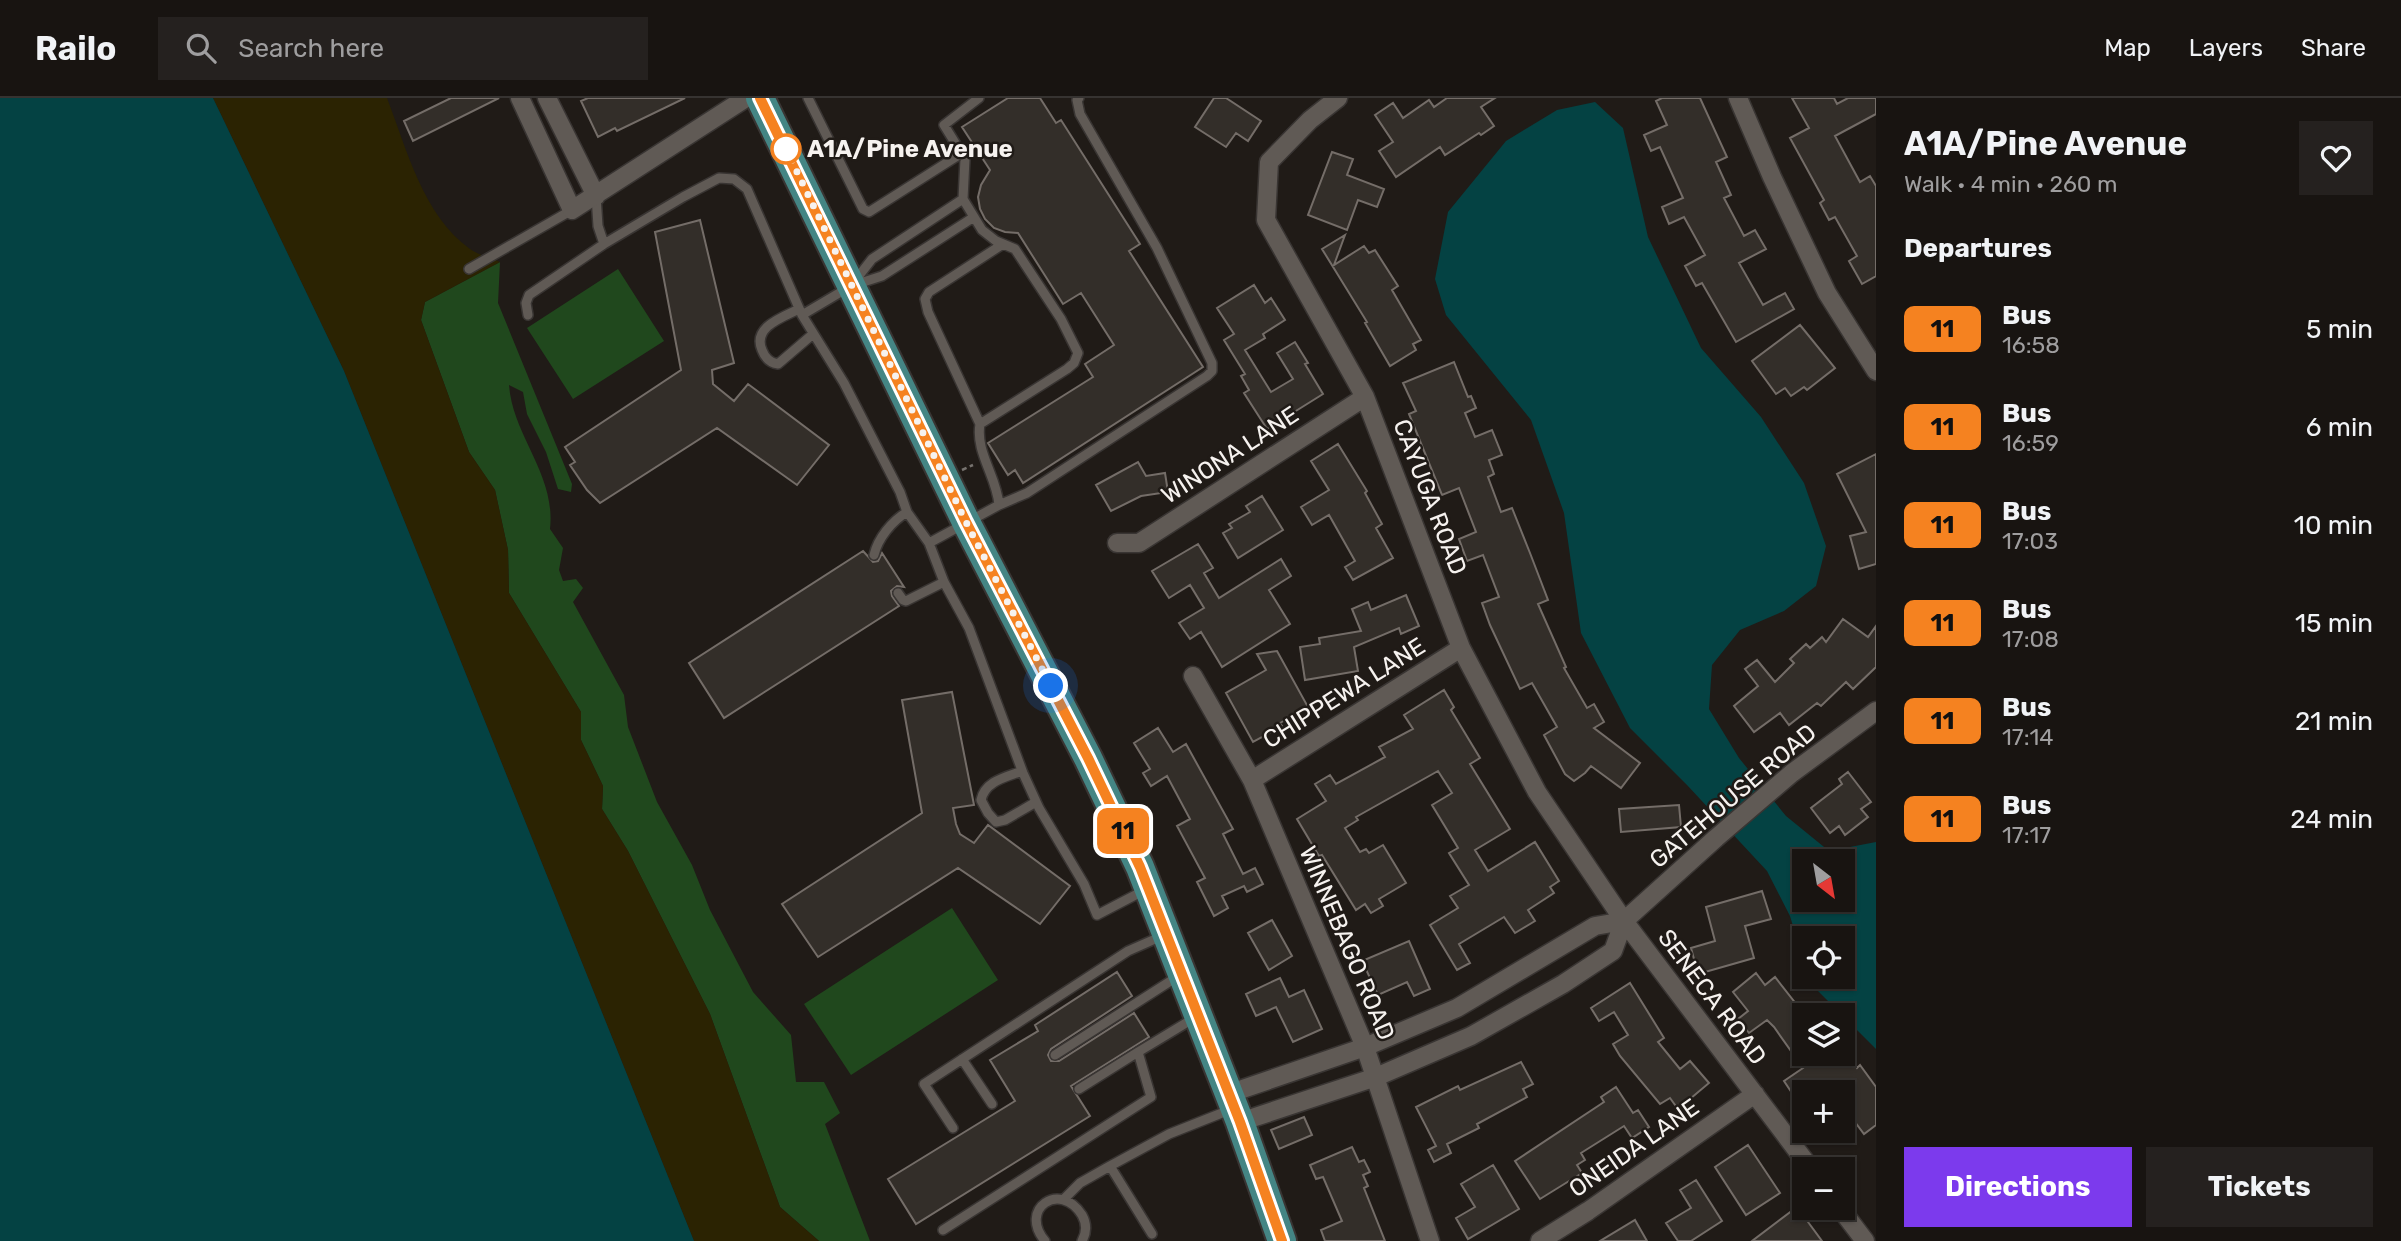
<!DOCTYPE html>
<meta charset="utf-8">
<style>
body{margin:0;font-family:Rubik,sans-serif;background:#25211f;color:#f1f3f6;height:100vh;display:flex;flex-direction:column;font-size:26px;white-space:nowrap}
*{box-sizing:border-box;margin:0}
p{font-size:23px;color:#9f9e9f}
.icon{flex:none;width:38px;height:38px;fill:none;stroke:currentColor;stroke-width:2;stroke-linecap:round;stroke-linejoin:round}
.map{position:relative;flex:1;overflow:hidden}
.side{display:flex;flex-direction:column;background:#181411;width:525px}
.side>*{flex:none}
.badge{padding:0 14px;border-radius:10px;font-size:24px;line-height:46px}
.needle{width:46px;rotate:149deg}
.buttons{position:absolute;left:1792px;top:751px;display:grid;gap:14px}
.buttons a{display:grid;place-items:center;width:63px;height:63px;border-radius:0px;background:#181411;box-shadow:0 2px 5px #0004,0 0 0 2px #363331;font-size:35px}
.you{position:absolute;width:35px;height:35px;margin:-18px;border:5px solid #fff;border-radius:50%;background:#1a73e8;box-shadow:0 0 0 10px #1a73e833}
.map>.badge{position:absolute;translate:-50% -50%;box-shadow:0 0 0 4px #fff}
h2{padding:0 28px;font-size:26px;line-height:63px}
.round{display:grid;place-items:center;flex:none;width:74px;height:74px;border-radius:0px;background:#25211f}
.headline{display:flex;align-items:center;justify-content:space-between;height:119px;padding:0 28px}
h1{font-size:33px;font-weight:700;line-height:52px}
.action{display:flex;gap:14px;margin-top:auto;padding:14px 28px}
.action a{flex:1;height:80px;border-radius:0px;background:#7c3aed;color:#fff;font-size:28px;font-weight:700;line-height:80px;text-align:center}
.action a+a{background:#25211f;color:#f1f3f6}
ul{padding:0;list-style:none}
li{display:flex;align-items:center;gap:21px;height:98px;padding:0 28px}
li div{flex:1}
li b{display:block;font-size:26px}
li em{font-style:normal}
li .badge{min-width:77px;font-weight:700;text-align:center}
header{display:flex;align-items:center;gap:42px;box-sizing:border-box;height:98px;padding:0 35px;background:#181411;border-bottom:2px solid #363331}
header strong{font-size:33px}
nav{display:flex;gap:38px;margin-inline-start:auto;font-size:24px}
.search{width:490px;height:63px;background:#25211f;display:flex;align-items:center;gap:18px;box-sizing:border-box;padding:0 24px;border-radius:0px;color:#9f9e9f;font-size:26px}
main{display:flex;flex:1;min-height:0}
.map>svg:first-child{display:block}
</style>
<header>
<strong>Railo</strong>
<div class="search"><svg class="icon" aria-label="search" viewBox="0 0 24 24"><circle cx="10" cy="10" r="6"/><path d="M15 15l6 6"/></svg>Search here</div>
<nav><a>Map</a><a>Layers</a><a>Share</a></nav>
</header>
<main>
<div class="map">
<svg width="1876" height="1143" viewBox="0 0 1876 1143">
<rect width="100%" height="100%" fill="#201b17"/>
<path fill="#20481d" d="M500 164 498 205 572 386 571 394 558 391 546 354 527 316 523 294 509 287C513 339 556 376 550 431L563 450 559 472 563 483 576 481 583 490 573 504 624 597 628 629 657 704 692 767 710 812 753 894 791 937 796 984H824L840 1015 825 1026 870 1143H819L780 1109 710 916 628 753 602 711 603 688 581 642V614L509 495 508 452 495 392 469 354 421 222 425 204Z
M618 171 664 243 573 301 527 230Z
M952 810 998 882 851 977 804 906Z"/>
<path fill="#2b2302" d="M213 0H387C407 52 423 117 470 151 478 157 491 160 500 164L425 204 421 222 469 354 495 392 508 452 509 495 581 614V642L603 688 602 711 628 753 710 916 780 1109 819 1143H694L344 273Z"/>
<path fill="#044243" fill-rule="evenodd" d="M0 0H213L344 273 694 1143H0Z
M1595 4 1623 30 1648 139 1701 250 1761 319 1804 385 1826 448 1816 488 1784 513 1740 532 1712 567 1709 611 1739 660 1786 718 1829 753 1876 744V951L1811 886 1808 879 1843 878V840H1804V865L1790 818 1767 773 1687 687 1630 630 1581 535 1564 415 1531 322 1446 217 1435 181 1448 114 1506 43 1557 12ZM1804 763H1843V802H1804Z"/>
<path fill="#332e29" stroke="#746d68" stroke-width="2" d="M451 0H499L413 43 404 23Z
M588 0H685L617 33 615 30 598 39 581 3Z
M1008 0H1040L1056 25 1061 22 1140 146 1129 153 1203 269 1023 385 1015 372 1008 377 988 345 1093 279 1085 266 1114 247 1081 195 1063 206 1018 135 1005 134 994 130 985 121 980 111 978 99 981 87 990 72 962 29Z
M1214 0H1226L1261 23 1248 43 1236 35 1226 49 1195 29Z
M1447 0H1495L1481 9 1494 28 1481 37 1479 35 1445 57 1440 49 1396 79 1379 53 1393 44 1375 17 1393 5 1403 20 1429 2 1434 9Z
M1662 0H1700L1727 59 1716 64 1731 97 1724 100 1744 138 1755 132 1766 151 1739 165 1763 207 1785 195 1794 211 1736 244 1702 185 1696 188 1685 168 1705 157 1684 119 1669 126 1662 109 1683 100 1660 49 1651 53 1644 37 1667 27 1656 3Z
M1792 0H1834L1837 6 1848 0H1876V16L1835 38 1860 84 1870 78 1876 88V178L1862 186 1849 163 1857 158 1835 119 1829 122 1820 105 1824 102 1790 40 1809 30Z
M1332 54 1353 61 1347 77 1384 91 1377 109 1358 102 1347 132 1308 117Z
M700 122 734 265 712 272 713 286 734 303 748 286 829 347 797 387 717 330 600 405 587 392 570 367 575 364 565 349 681 272 655 134Z
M1345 137 1334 167 1364 148 1369 155 1375 152 1398 188 1392 192 1421 242 1413 246 1416 252 1390 268 1365 225 1367 224 1322 151Z
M1254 187 1265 205 1271 200 1285 222 1263 236 1265 240 1245 252 1271 294 1293 281 1277 255 1295 244 1308 265 1305 266 1323 296 1267 331 1244 295 1249 292 1241 278 1245 276 1224 242 1234 236 1217 210Z
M1800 227 1835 270 1807 292 1804 289 1791 298 1785 290 1776 296 1752 263Z
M1454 264 1468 299 1471 298 1476 310 1465 315 1475 339 1492 332 1502 357 1489 362 1494 376 1488 379 1501 414 1512 410 1530 455 1548 502 1538 506 1566 569 1564 570 1587 610 1594 606 1604 624 1594 630 1640 665 1621 690 1591 668 1585 675 1574 683 1565 676 1544 637 1557 629 1532 585 1520 591 1490 527 1482 505 1499 499 1483 457 1467 463 1459 441 1476 434 1459 390 1442 397 1409 316 1416 313 1403 285Z
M1338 346 1367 393 1365 395 1382 426 1376 430 1393 460 1353 482 1345 469 1355 463 1329 417 1312 427 1301 409 1329 392 1311 363Z
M1876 356V466L1859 471 1850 438 1866 434 1837 376Z
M1138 364 1146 378 1165 375 1168 394 1141 398 1111 413 1096 387Z
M1262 398 1283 432 1238 460 1223 435 1232 430 1229 426 1250 414 1246 408Z
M1198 446 1213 470 1204 475 1219 500 1281 461 1291 478 1269 492 1290 526 1222 569 1201 534 1190 541 1179 525 1204 510 1190 487 1169 500 1152 473Z
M863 453 873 464 878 463 882 455 904 489 897 488 891 493 892 498 899 508 724 620 689 565Z
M1406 497 1419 528 1401 536 1399 530 1354 549 1358 573 1305 582 1300 549 1320 546 1319 540 1361 533 1352 511 1368 504 1371 512Z
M1843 521 1868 539 1876 528V569L1853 591 1846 584 1821 608 1817 605 1789 627 1780 615 1754 634 1734 608 1758 588 1745 571 1757 562 1775 584 1794 565 1790 561 1806 546 1810 550 1822 539 1826 544Z
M1277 553 1308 609 1280 625 1282 628 1253 644 1226 595 1266 572 1257 556Z
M1444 592 1454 609 1451 612 1480 660 1470 666 1510 731 1475 752 1488 773 1535 744 1559 783 1550 789 1554 795 1528 812 1535 823 1515 835 1504 819 1459 846 1470 865 1457 872 1430 827 1458 810 1450 798 1469 787 1449 755 1458 750 1432 707 1452 695 1438 673 1356 719 1358 722 1345 730 1360 754 1366 751 1369 755 1383 747 1406 785 1379 801 1383 808 1371 815 1365 806 1356 812 1322 757 1319 758 1297 721 1326 703 1315 686 1330 677 1336 686 1385 659 1379 649 1413 631 1404 617Z
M952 594 974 707 953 710 956 726 960 736 974 745 988 727 1070 788 1040 826 958 770 818 859 782 806 922 715 902 602Z
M1158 630 1173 654 1186 646 1233 731 1223 736 1243 776 1255 770 1263 786 1247 794 1244 788 1222 798 1228 810 1214 818 1197 784 1205 780 1177 728 1190 721 1167 678 1151 688 1143 675 1150 671 1134 645Z
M1848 674 1871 704 1861 711 1868 719 1845 737 1839 728 1830 735 1811 710 1842 686 1839 681Z
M1679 707 1681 729 1621 734 1619 711Z
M1762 793 1771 821 1745 828 1754 860 1698 876 1691 850 1715 843 1706 809Z
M1272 822 1292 858 1269 872 1248 835Z
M1409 843 1430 891 1414 898 1407 884 1378 897 1362 863Z
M1117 874 1132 898 1051 951 1048 957 1051 963H1059L1134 915 1149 939 1071 988 1090 1018 916 1126 888 1081 1015 1003 990 962 1038 933 1035 927Z
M1756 875 1765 887 1775 879 1804 916V956H1847L1857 970 1860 967 1876 989V1027L1864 1036 1843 1008V994H1804L1796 1001 1784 983 1803 970 1774 929 1767 922 1749 935 1738 921 1748 913 1733 894Z
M1280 880 1289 899 1304 892 1322 931 1293 944 1276 909 1256 918 1246 896Z
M1630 885 1664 940 1658 944 1680 971 1690 963 1709 985 1678 1011 1670 1000 1660 1006 1620 958 1613 946 1628 937 1614 914 1599 923 1591 910Z
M1521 964 1533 986 1523 991 1527 999 1477 1026 1479 1030 1447 1046 1451 1055 1434 1064 1428 1052 1436 1048 1416 1009 1458 988 1460 992Z
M1616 989 1633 1015 1638 1012 1649 1029 1632 1040 1624 1028 1581 1055 1585 1062 1577 1067 1582 1075 1540 1101 1515 1063 1604 1004 1601 999Z
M1304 1019 1312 1037 1279 1051 1271 1032Z
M1748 1047 1780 1095 1746 1117 1715 1069Z
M1352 1049 1359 1064 1364 1062 1370 1074 1363 1077 1368 1088 1364 1090 1385 1143H1325L1321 1132 1342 1123 1323 1079 1316 1081 1310 1067Z
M1493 1067 1519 1111 1468 1141 1456 1120 1475 1109 1461 1086Z
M1696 1082 1722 1123 1691 1143H1678L1666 1125 1691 1110 1680 1092Z
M1797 1109 1822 1143H1752Z
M1635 1122 1647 1143H1600Z"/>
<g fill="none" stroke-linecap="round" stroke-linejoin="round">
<defs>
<path id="service" d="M808 0 863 111 869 114 962 55
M979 0 944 27 965 61 963 101 982 132 996 143 1015 151 1061 221 1078 255 1074 265 1067 271 980 326C975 354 997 379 999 407L1027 395 1207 278 1212 273V265L1157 150 1080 16 1077 2 1079 0
M596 98 598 128 604 146 683 99 719 80 734 81 747 91 802 217
M974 119 882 178 851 188 802 217 844 285 900 394 907 414 929 445 999 407
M469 171 572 112
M854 184 872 161 963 101
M799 211C783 219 752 229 762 252 765 260 771 265 778 266L813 236
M528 217 526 205 529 197 604 146
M980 326 928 214 925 201 929 194 1003 146
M929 445 944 484 969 530 1023 675 1039 710 1084 786 1097 817 1145 792
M874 457C878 440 892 423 907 414
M898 495 903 502 906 503 944 484
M1022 673C1006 679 985 683 981 702L988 715 996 724 1005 722 1036 704
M1055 957 1180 877
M962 961 992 1006
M1079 991 1138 954
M953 1030 924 986 1128 853 1162 838
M1064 1101 1080 1085 1110 1068
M943 1132 1151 999 1138 954 1196 919
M1152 1136 1110 1068 1169 1036 1232 1011
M1045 1143C1018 1111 1060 1082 1082 1117 1087 1126 1087 1134 1082 1143"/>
<path id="minor" d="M520 0 572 112 746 0
M547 0 596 98
M1338 0 1310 22 1269 64 1266 122 1365 299 1461 550 1537 694 1624 823 1811 1071
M1738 0 1772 79 1827 195 1876 273
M1117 445H1139L1365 299
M1193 578 1252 682 1365 949 1430 1143
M1252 682 1461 550
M1228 996 1365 949 1457 910 1595 828 1624 823
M1240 1024 1376 979 1471 938 1563 886 1613 853 1624 823 1716 740 1792 675 1876 613
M1840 1110 1865 1143
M1540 1143 1588 1113 1755 996"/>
<path id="primary" d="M760 0 966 424 1088 660 1140 769 1240 1024 1282 1143"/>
</defs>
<use href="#service" stroke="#393533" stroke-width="12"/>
<use href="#minor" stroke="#393533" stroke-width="21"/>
<use href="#primary" stroke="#393533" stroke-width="32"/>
<path stroke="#76726e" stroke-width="2.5" stroke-dasharray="5 3.5" stroke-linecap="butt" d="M962 372 973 367"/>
<use href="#service" stroke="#605a55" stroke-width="9"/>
<use href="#minor" stroke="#605a55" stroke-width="18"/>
<use href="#primary" stroke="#448584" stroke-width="28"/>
</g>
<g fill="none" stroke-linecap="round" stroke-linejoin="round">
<defs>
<path id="line" d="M760 0 966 424 1088 660 1140 769 1240 1024 1282 1143"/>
</defs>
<use href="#line" stroke="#fff" stroke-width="16"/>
<use href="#line" stroke="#f58220" stroke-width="10"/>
<path stroke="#f6f2ef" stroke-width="7" stroke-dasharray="0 12.6" d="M786 51 966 424 1051 588"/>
</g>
<circle fill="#fff" stroke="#f58220" stroke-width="3.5" cx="786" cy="51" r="14"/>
<g text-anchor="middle" stroke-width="5" stroke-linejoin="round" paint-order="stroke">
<g font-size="24" font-weight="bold" fill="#f6f2ef" stroke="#201b17" text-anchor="start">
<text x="807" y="59">A1A/Pine Avenue</text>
</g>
<g font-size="24" fill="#f6f2ef" stroke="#201b17">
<text transform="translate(1230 357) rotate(-33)" y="8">WINONA LANE</text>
<text transform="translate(1430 399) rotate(69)" y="8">CAYUGA ROAD</text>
<text transform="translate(1344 595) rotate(-32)" y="8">CHIPPEWA LANE</text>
<text transform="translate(1733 698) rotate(-40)" y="8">GATEHOUSE ROAD</text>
<text transform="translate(1347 845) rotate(67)" y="8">WINNEBAGO ROAD</text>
<text transform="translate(1712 899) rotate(53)" y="8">SENECA ROAD</text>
<text transform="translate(1634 1050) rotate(-35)" y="8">ONEIDA LANE</text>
</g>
</g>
</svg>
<div class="buttons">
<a><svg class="needle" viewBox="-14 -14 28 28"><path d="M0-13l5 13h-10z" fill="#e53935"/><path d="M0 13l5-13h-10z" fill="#9f9e9f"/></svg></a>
<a><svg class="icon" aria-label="locate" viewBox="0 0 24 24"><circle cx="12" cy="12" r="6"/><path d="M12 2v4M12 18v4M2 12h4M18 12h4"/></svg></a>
<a><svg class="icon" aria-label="layers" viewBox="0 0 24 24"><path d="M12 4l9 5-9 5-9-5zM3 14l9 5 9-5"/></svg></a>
<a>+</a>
<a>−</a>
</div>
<div class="you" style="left:1051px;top:588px"></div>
<b class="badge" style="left:1123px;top:733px;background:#f58220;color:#111">11</b>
</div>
<section class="side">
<div class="headline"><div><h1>A1A/Pine Avenue</h1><p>Walk · 4 min · 260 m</p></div><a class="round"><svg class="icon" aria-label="heart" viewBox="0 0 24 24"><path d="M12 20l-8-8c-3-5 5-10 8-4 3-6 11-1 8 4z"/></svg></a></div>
<h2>Departures</h2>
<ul>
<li><span class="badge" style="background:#f58220;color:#111">11</span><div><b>Bus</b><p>16:58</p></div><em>5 min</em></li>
<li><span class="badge" style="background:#f58220;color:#111">11</span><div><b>Bus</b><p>16:59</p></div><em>6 min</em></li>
<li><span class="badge" style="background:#f58220;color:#111">11</span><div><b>Bus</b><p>17:03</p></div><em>10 min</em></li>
<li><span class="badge" style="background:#f58220;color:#111">11</span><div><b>Bus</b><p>17:08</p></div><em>15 min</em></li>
<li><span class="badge" style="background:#f58220;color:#111">11</span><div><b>Bus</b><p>17:14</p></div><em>21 min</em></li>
<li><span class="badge" style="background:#f58220;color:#111">11</span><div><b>Bus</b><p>17:17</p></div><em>24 min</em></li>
</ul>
<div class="action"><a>Directions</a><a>Tickets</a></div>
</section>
</main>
